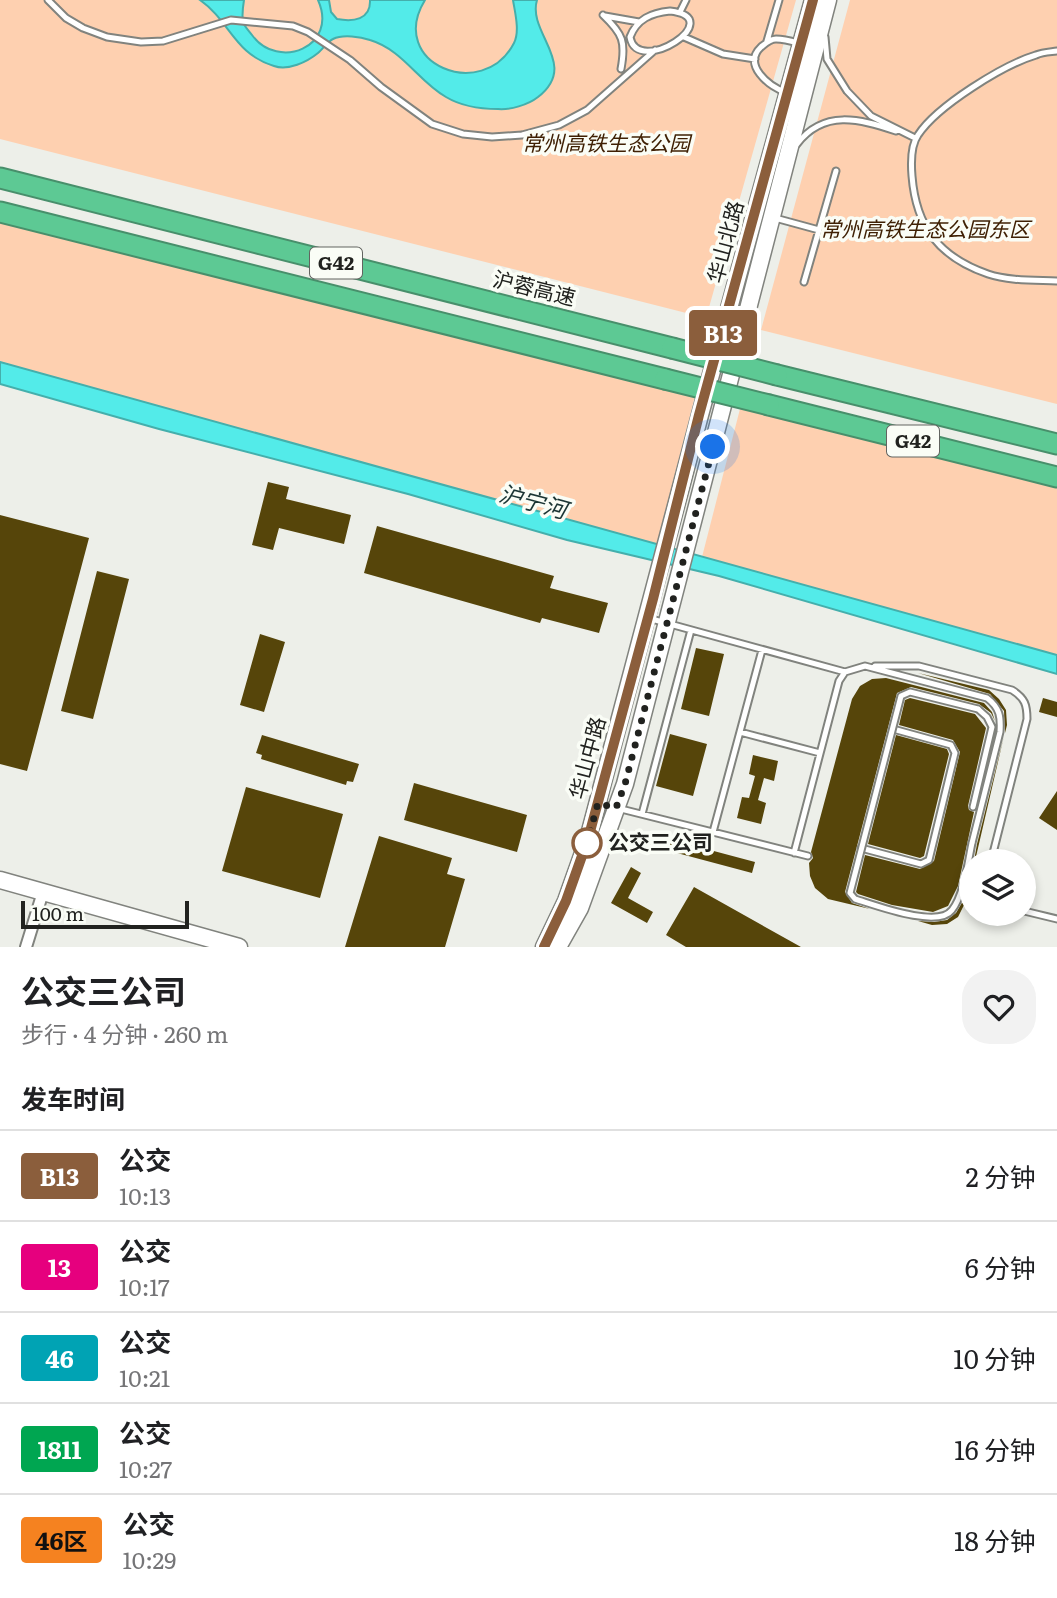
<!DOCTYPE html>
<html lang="zh">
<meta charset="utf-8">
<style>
body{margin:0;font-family:Literata,"Noto Sans SC",serif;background:#f2f2f2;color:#202124;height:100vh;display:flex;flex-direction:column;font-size:26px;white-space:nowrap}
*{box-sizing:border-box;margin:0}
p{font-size:23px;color:#757577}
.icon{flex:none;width:38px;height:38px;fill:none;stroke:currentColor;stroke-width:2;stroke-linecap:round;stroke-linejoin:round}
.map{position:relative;height:947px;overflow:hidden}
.sheet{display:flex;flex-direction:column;background:#fff;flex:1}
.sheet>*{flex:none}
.badge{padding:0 14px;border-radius:5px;font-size:24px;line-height:46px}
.buttons{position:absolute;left:959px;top:849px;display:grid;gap:14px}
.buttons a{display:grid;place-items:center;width:77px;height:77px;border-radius:50%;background:#fff;box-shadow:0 4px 10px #0003;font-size:35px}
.scale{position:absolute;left:21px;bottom:18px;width:168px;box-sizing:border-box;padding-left:7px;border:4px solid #21221f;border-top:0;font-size:19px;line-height:24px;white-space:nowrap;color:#21221f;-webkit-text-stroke:5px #fafdf6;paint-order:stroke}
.you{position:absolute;width:35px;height:35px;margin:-18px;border:5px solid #fff;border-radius:50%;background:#1a73e8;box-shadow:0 0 0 10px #1a73e833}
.map>.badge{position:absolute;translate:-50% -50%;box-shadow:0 0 0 4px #fff}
h2{padding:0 21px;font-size:26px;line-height:63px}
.round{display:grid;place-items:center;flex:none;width:74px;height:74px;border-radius:28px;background:#f2f2f2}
.overview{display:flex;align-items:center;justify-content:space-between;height:119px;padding:0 21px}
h1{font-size:33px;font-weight:700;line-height:52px}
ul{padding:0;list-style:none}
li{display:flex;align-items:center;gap:21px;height:91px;padding:0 21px;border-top:2px solid #e0e0e0}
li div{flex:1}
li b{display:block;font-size:26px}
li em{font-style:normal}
li .badge{min-width:77px;font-weight:700;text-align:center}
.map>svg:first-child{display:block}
</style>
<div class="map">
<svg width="1057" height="947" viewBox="0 0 1057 947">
<rect width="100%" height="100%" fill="#edefe9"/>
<path fill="#fed0b0" d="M0 0H796L706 318 0 139Z
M850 0H1057V404L761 330Z
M0 222 695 396 657 544 0 362Z
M741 405 1057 486V655L702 557Z"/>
<path fill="#53ebe9" stroke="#44afac" stroke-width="2" d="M200 0H244C243 6 242 16 243 22 244 26 249 31 252 35 278 71 339 47 318 0H329L331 12 337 19C353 22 371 20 370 0H425C386 64 483 103 514 43 520 31 515 13 513 0H537C527 34 580 64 538 97 528 105 510 110 498 109 481 109 461 106 446 97 418 81 403 50 370 40 361 37 343 34 333 39 328 41 323 49 318 53 307 62 288 71 274 66 234 54 230 21 200 0Z
M0 362 1057 655V674L719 576 567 540 408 494 159 429 0 384Z"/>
<path fill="#56450a" d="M268 482 289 487 286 499 351 515 344 544 279 528 273 550 252 545Z
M0 515 89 538 27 771 0 764Z
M377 526 554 576 550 588 608 603 599 633 542 618 540 623 364 573Z
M97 571 129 579 93 719 61 711Z
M260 634 285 642 264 712 240 705Z
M696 648 724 654 709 716 681 709Z
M918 673 989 690 999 699 1006 710 1007 725 1005 733 1004 711 990 694Z
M886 678 984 703 992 712 995 721 991 713 979 704 911 687 897 693 845 892 852 903 870 909 828 899 815 888 810 876 809 863 813 858 811 852 852 699 860 686 872 679Z
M910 698 975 714 986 728 968 806 969 810 974 812 958 886 948 906 933 912 892 905 858 894 856 892 865 855 920 869 934 861 960 752 953 740 899 725 905 700Z
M1043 698 1057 702V717L1039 712Z
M670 734 707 744 693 796 656 786Z
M262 735 359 764 353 782 347 781 346 785 261 759 262 755 256 753Z
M896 735 947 749 949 754 924 856 920 858 868 844Z
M1004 736 975 861H974L977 844Z
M753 755 778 761 774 781 764 778 758 800 766 803 761 824 737 818 742 797 749 798 755 776 749 774Z
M414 783 527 815 517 852 404 820Z
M246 787 343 814 320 898 222 871Z
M1057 791V830L1039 818Z
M635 830 755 862 752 873 632 841Z
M379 836 452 858 447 874 465 879 445 947H345Z
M631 867 641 873 628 898 653 912 647 923 611 903Z
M694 887 801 947H686L666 935Z
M963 901 965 903 958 917 947 924 932 925 918 921 934 922 947 920 956 913Z"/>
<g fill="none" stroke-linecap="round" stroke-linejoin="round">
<defs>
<path id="lane" d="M48 0 66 18 83 28 107 37 141 42 163 41 231 20 293 26 308 32 350 60 381 87 432 124 463 134 492 137 522 135 559 125 587 110 655 50
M670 11C730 18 637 78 630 37 637 19 651 13 670 11Z
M680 12 686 0
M603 15C623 34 626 42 621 69
M605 16 639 22
M684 37 723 54 755 59
M825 37 827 59 847 91 871 116 915 138
M767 41 779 0
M1057 51C1050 52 1043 52 1036 55 1003 65 937 106 918 135 911 145 911 164 912 176 916 227 939 257 988 274 1009 281 1035 280 1057 281
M785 92C769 86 742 65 761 47 766 43 770 39 776 39 783 39 791 41 798 43
M797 144C824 109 859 119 896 131
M775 218 819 230
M804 282 836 171
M648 618 845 672 865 666 987 698C1000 708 1001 717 1000 732L972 843
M875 666H919L1012 690C1025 698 1027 705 1027 719L991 861
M740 732 820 753
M601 804 808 856
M973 807 992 727 987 717 978 709
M642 814 691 630
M713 832 762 650
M861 848 921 864 929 860 955 753 951 745 893 729
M794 853 839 681 845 672
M967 897 971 898
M1024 911 1057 919"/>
<path id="street" d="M26 947 43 892"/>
<path id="secondary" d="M0 880 239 947
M544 947 566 901 588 839 700 415 813 0
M558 947 580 908 625 784 828 0"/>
<path id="highway" d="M0 178 672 348
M0 212 665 379
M777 375 1057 444
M769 405 1057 477"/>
</defs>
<use href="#lane" stroke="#81837e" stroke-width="9"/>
<use href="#street" stroke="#81837e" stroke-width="14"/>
<use href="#secondary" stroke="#81837e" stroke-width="19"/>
<use href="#highway" stroke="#488f6b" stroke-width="23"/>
<use href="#lane" stroke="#fff" stroke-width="5"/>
<use href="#street" stroke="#fff" stroke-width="10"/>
<use href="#secondary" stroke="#fff" stroke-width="16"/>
<use href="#highway" stroke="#5dc994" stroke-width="19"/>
<defs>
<path id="lane-bridge" d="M972 843C968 862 964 895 952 910 938 929 875 905 855 899L850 893 901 696 910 692 978 709"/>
<path id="highway-bridge" d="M672 348 777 375
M665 379 769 405"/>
</defs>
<use href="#lane-bridge" stroke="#81837e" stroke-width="9" stroke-linecap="butt"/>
<use href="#highway-bridge" stroke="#488f6b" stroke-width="23" stroke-linecap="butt"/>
<use href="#lane-bridge" stroke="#fff" stroke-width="5"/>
<use href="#highway-bridge" stroke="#5dc994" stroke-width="19"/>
</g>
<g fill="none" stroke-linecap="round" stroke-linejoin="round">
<defs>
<path id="line" d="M544 947 566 901 588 839 653 599 699 415 813 0"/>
</defs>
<use href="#line" stroke="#fff" stroke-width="16"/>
<use href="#line" stroke="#8b5e3c" stroke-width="10"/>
<path stroke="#21221f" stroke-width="7" stroke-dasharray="0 12.6" d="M587 843 598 803 616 808 625 784 713 447"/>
</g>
<circle fill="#fff" stroke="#8b5e3c" stroke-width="3.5" cx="587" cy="843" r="14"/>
<g text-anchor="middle" stroke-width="7" stroke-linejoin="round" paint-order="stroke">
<g fill="#fafdf6" stroke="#626460" stroke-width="2">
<rect x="310" y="247.5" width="52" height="31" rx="5"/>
<rect x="887" y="425.5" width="52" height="31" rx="5"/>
</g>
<g font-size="19" font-weight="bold" fill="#21221f">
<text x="336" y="270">G42</text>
<text x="913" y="448">G42</text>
</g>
<g font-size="21" font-style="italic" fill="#3f2004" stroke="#fafdf6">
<text x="606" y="151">常州高铁生态公园</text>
<text x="925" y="237">常州高铁生态公园东区</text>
</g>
<g font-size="21" fill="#21221f" stroke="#fafdf6">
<text transform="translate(726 242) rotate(-75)" y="7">华山北路</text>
<text transform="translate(534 289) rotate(14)" y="7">沪蓉高速</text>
<text transform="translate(588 758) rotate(-75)" y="7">华山中路</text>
</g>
<g font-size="21" font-weight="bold" fill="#21221f" stroke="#fafdf6" text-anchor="start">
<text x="608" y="850">公交三公司</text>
</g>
<g font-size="23" font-style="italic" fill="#1b3534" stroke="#fafdf6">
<text transform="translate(533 502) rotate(15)" y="8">沪宁河</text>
</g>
</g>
</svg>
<div class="buttons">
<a><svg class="icon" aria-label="layers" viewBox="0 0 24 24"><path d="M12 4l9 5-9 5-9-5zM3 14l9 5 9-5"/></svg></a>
</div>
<div class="scale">100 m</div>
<div class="you" style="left:713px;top:447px"></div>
<b class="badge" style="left:723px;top:333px;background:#8b5e3c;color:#fff">B13</b>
</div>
<section class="sheet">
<div class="overview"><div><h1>公交三公司</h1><p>步行 · 4 分钟 · 260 m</p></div><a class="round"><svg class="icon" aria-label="heart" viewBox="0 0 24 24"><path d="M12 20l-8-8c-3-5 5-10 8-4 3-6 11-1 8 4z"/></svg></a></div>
<h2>发车时间</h2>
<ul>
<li><span class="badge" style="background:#8b5e3c;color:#fff">B13</span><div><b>公交</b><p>10:13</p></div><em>2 分钟</em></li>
<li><span class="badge" style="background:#e6007e;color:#fff">13</span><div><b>公交</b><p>10:17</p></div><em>6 分钟</em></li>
<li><span class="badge" style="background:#00a3b4;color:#fff">46</span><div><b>公交</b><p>10:21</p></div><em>10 分钟</em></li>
<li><span class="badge" style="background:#00a651;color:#fff">1811</span><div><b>公交</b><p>10:27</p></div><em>16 分钟</em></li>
<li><span class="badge" style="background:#f58220;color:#111">46区</span><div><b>公交</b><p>10:29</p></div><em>18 分钟</em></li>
</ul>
</section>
